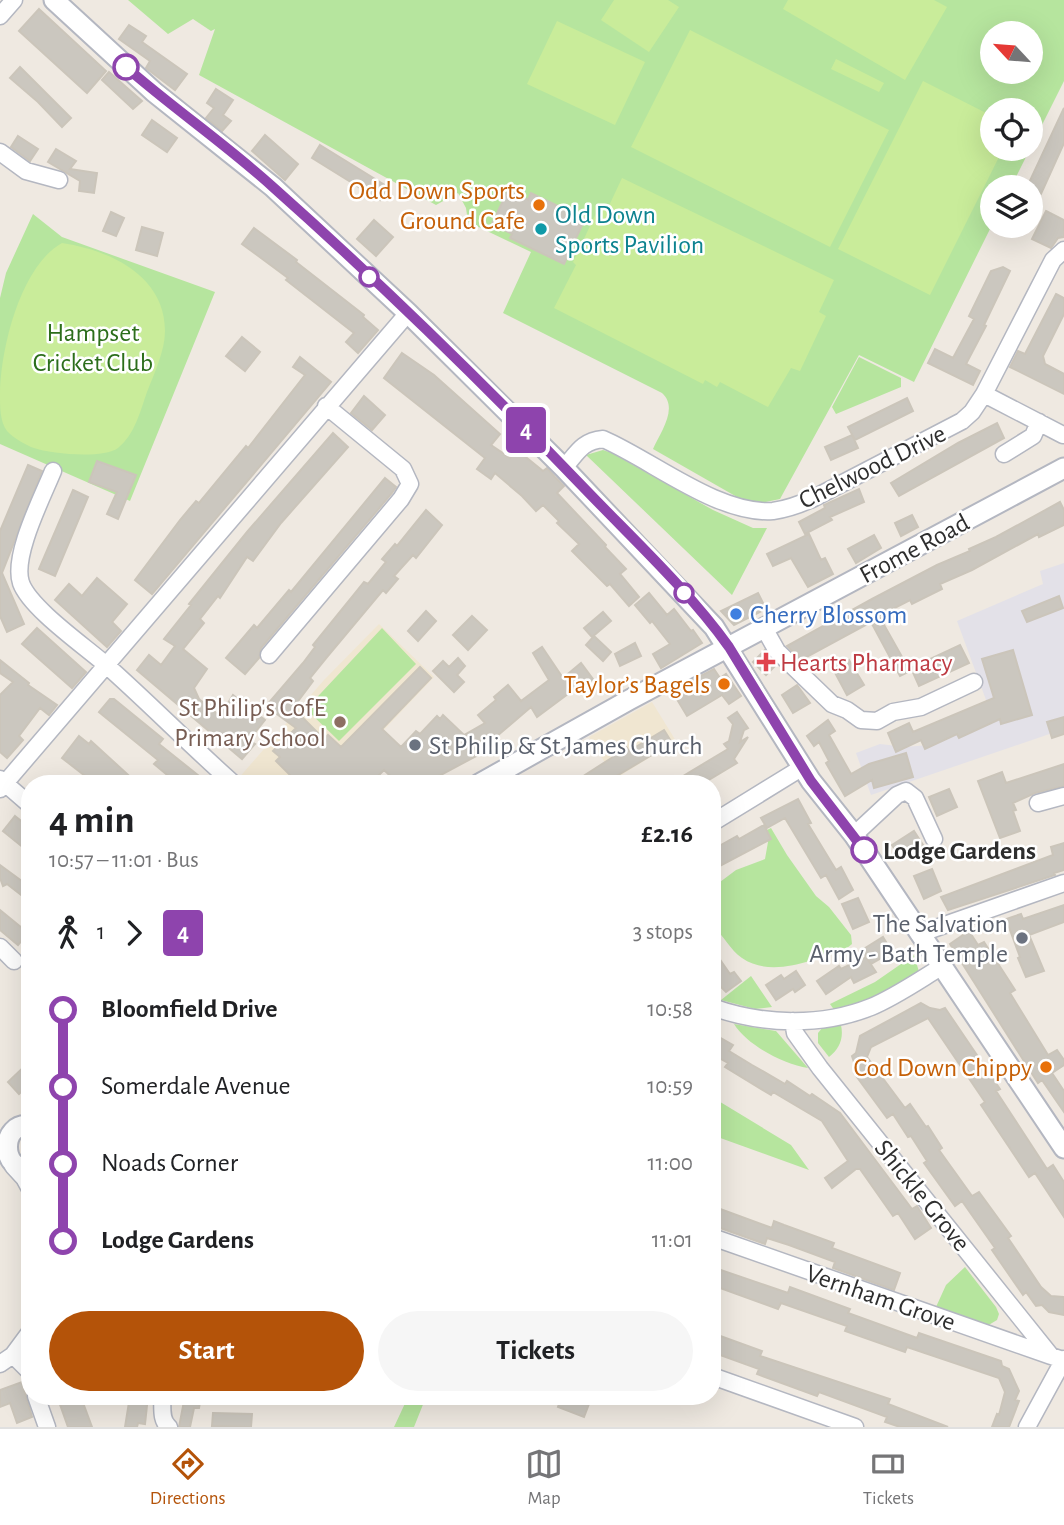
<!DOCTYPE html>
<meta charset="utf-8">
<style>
body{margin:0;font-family:"Alegreya Sans",sans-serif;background:#f6f6f6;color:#202124;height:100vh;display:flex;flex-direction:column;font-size:26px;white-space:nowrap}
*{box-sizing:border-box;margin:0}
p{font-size:23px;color:#757577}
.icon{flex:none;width:38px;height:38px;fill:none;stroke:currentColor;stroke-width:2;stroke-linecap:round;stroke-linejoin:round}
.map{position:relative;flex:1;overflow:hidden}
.drawer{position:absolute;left:21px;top:775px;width:700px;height:630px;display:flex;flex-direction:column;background:#fff;border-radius:28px;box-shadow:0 7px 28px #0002}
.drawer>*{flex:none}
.badge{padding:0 14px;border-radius:5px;font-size:24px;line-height:46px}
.needle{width:46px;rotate:296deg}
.tools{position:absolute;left:980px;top:21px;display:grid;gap:14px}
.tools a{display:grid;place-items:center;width:63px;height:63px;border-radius:50%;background:#fff;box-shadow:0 7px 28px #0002;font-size:35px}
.map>.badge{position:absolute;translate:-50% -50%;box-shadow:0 0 0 4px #fff}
.legs{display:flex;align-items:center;gap:10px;height:77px;padding:0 28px;font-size:23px}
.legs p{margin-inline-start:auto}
.summary{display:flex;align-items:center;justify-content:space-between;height:119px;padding:0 28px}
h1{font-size:38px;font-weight:700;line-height:52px}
.button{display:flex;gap:14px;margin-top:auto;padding:14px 28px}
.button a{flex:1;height:80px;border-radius:42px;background:#b45309;color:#fff;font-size:28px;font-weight:700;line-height:80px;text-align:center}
.button a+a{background:#f6f6f6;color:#202124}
ul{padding:0 28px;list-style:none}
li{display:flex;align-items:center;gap:24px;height:77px;font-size:26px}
li i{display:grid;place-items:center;width:10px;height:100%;margin:0 9px;background:currentColor}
li i::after{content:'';width:18px;height:18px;margin:-9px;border:5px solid;border-radius:50%;background:#fff}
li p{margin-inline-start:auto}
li:first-child i{background:linear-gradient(#0000 50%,currentColor 0)}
li:last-child i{background:linear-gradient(currentColor 50%,#0000 0)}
.tab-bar{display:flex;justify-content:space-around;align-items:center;height:98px;border-top:2px solid #e0e0e0;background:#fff;font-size:19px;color:#757577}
.tab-bar a{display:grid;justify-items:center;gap:4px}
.tab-bar .selected{color:#b45309}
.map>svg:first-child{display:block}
</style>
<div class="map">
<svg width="1064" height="1427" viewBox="0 0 1064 1427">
<rect width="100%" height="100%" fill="#efe9e1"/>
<path fill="#e3e1e8" d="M1064 563V729L871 795 856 753 880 744 906 747 929 745 993 719 957 621 1043 584 1040 571Z"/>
<path fill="#f0e6d1" d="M379 624 434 677 361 754 390 784H242L237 780 324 680Z
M652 702 676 741 615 779 589 737Z"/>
<path fill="#b6e59e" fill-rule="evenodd" d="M128 0H1064V81L1031 147V110H992V149H1030L1011 187H992V225L914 382 859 355 780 499 761 503 744 501 653 449C660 433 679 408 662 393L503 313 531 252 468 222 466 208 458 193 436 205 199 75 215 29 211 31 193 19 168 34ZM992 33H1031V72H992Z
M33 214 62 237 215 292 130 501 0 444V298L6 273Z
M859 357 901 378V387L836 414 832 407Z
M603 450 612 453 713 510 753 528H767L732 595 586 455Z
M382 628 416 664 339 741 306 709Z
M771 828 787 855 816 896 829 907 851 935 852 944 847 948C816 959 772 979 742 958 730 950 724 935 712 926V888L736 870 765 859 768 842 763 832Z
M914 955 920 975 879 996 835 1011 830 1004 875 982Z
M751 976 772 1007 755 1009 721 1000Z
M734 1024 776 1031 808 1068C783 1064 747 1045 734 1024Z
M841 1025C844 1039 839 1049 829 1057L818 1043V1033L823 1027Z
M712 1097 791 1145 809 1170 712 1135Z
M965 1267 996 1307 999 1314 997 1320 987 1326 936 1307 946 1285Z
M408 1397H426L414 1427H394Z"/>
<path fill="#c9ec9a" d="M614 0H668L679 7 649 52 601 20Z
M788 0H934L947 7 905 80 783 9Z
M557 21 645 62 615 125 527 84Z
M690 30 889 130 830 247 631 147Z
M836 59 884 83 879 92 831 69Z
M923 81 992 116V149H1003L930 295 838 249Z
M622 178 834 280 819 312 826 316 800 371 791 368 768 407 720 382 717 387 705 380 703 384 554 308 576 265 573 262 599 207 607 210Z
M62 243C109 250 165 275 165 331 165 351 154 374 147 392 140 412 135 434 118 448 103 459 51 454 34 448 27 446 12 437 7 431 0 422 0 407 0 395 0 351 20 266 62 243Z"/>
<path fill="#cbc7bf" stroke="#cbc5ba" stroke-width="2" d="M39 9 106 71 87 93 19 31Z
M129 25 146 36 142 42 187 74 175 90 146 68 150 61 119 39Z
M20 67 71 118 62 127 38 102 10 78Z
M109 72 142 101 133 109 102 80Z
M216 89 233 100 223 115 231 121 222 131 206 118 214 108 207 103Z
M1064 108V143L1041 194 1027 187Z
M152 120 177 138 167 152 142 135Z
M265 135 298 164 285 180 252 151Z
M18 136 38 149 30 161 11 147Z
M320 145 388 187 380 200 312 158Z
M56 149 76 161 70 169 97 173 94 193 79 191 80 181 48 162Z
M508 190 528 200 531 193 585 219 564 264 510 238 512 234 492 224Z
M1046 211 1064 220V237L1058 238 1051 248 1032 239Z
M111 212 124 218 116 236 103 231Z
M374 220 393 237 376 256 357 239Z
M142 227 163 233 157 256 136 250Z
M254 228 297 260 296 262 364 315 363 317 378 330 358 353 346 342 354 333 286 280 288 278 242 244Z
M1003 267 1010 271 984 325 986 326 966 364 980 371 973 385 928 363 935 349 953 358 974 319 969 316 991 271Z
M1056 294 1064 298V314L1043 356 1045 364 1064 374V394L1010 367 1018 351 1025 354Z
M242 337 260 352 245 371 226 356Z
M402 353 434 375 500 434 491 445 510 458 517 450 543 471 547 468 555 477 564 486 557 493 606 545 605 547 626 569 620 574 639 597 629 606 610 584 607 586 572 551 579 544 557 523 559 521 543 505 536 511 522 496 495 473 491 479 477 469 485 458 384 378Z
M300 357 331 382 152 594 135 580 180 520 196 501 199 503 246 446 248 448 305 375 293 367Z
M364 396 385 415 372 430 351 413Z
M907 398 913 411 855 440 848 427Z
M997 423 1004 438 899 496 891 483 958 443Z
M333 433 348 447 281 523 253 561 247 557 220 598 218 596 200 619 204 623 183 649 207 669 194 688 199 699 220 716 233 695 265 720 249 740 255 744 242 759 137 670 149 655 161 665 175 646 164 639 191 605 189 604 247 532Z
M852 435 858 448 831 460 825 447Z
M97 461 136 475 118 519 107 514 117 492 89 482Z
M28 465 42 471 2 573 24 624 7 632 0 616V531Z
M385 478 396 487 392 493 261 648 259 658 245 674 226 658 254 625 257 628 289 590 291 592Z
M859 489 864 502 830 517 832 520 805 534 799 522 825 508 824 505Z
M73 490 88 497 55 576 39 569Z
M1060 502 1064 510V525L1039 537 1038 534 972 570 940 584 942 589 912 604 910 600 879 616 910 671 900 676 871 622 801 660 787 646 872 599 937 565 970 551 969 549 996 537Z
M426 510 442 525 416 558 413 555 394 576 398 579 386 593 383 590 327 657 310 678 313 681 293 708 324 739 328 735 341 747 420 667 431 678 382 729 401 747 416 731 420 734 437 716 440 719 443 715 464 735 485 723 478 715 496 700 494 697 508 685 521 701 549 680 533 653 542 647 563 678 581 663 593 679 578 691 576 688 537 717 531 707 490 742 493 747 424 784H399L384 770 370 784H299L276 761 280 757 273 751 296 728 266 706 303 663 315 647 313 645 352 597 364 582 368 584 386 562 382 559 395 544 397 546Z
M912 515 918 527 901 536 895 523Z
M809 534 821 560 825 558 833 574 808 587 791 558 773 566 767 554Z
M874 535 881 548 856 563 848 549Z
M97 578 127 604 112 622 121 631 107 647 55 600 69 584 82 596Z
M649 593 667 615 674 609 691 631 693 630 702 643 661 668 653 654 670 644 652 621 650 623 635 605Z
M758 593 766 609 734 625 721 611Z
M1059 596 1063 608 1027 622 1022 611Z
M426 611 436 621 418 641 408 631Z
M603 612 611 621 592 637 584 628Z
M472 616 487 630 468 650 453 635Z
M37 628 86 672 72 688 22 644Z
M594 636 611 652 603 661 586 645Z
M635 643 641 656 620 666 615 654Z
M960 645 969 663 919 686 911 668Z
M765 650 776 665 766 675 753 662Z
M1013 650 1032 715 1001 724 1000 719 959 738 957 734 925 749 921 740 896 752 888 733 909 723 913 732 994 698 982 659Z
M458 658 465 666 457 675 464 682 454 692 433 671 443 661 449 667Z
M0 660 29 683 28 685 57 705 49 715 40 708 19 736 23 740 7 758 0 752V695L13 682 0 673Z
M849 660 864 685 847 695 833 669Z
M714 669 720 678 726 674 741 696 729 704 722 695 687 716 672 691Z
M797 685 810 703 793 713 782 695Z
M110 699H114L163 739 159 744 209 784H178L154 764 158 760 99 712Z
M737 712 748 728 744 730 740 742 748 737 734 759 737 763 702 784H670L728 749 724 744 729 741 733 724 728 718Z
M1064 717V734L1052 738 1047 722Z
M828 720 835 731 829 735 851 774 869 764 906 753 913 777 874 788 872 780 845 796 826 763 829 761 819 742 814 746 807 736Z
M664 730 672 743 603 784H571L613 757 611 754 625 745 629 751Z
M79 736 89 744 91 741 138 784H85L89 779 62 758Z
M1064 764V786L1035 793 1013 803 1016 810 1013 811 1020 831 1000 838 978 781 1002 772 1006 783Z
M949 789 957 807 937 816 929 797Z
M798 799 811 823 808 824 836 870 841 867 853 890 839 899 826 875 821 878 785 818 767 828 761 818Z
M15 816 30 828V853L3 831Z
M764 825 771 839 712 870V850L737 836 739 839Z
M914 831 923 845 901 859 892 845Z
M1064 843V870L1054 873 1055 875 948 910 941 897 1053 855 1051 847Z
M0 865 30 887 25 898 7 884 3 886 0 878Z
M932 869 941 891 924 899 914 876Z
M858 898 869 922 853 929 842 904Z
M1064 905V922L1029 935 1044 971 1026 977 1018 958 1020 957 1006 919 1021 914 1023 919Z
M0 910 28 933 18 945 0 930Z
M969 931 978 945 984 942 1015 990 1010 993 1048 1055 1057 1050 1064 1060V1065L1052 1073 1064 1091V1112L1042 1080 1038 1083 1029 1069 950 944Z
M883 937 892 952 871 964 862 950Z
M712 948 730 974 734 972 741 981 726 992 712 978Z
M866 957 876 972 854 983 851 977 826 994 817 981 839 966 841 969Z
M796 971 805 985 795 992 793 989 776 1000 766 985 781 975 784 979Z
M921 1003 930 1008 940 1010 945 1008 1000 1089 996 1091 1047 1169 1053 1165 1064 1182V1217L1035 1173 1029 1177 981 1105 985 1102 928 1018 871 1047 867 1057 905 1108 910 1104 926 1127 928 1126 942 1148 939 1150 972 1196 979 1192 1011 1236 1008 1238 1041 1287 1051 1296 1064 1297V1315L1049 1312 1042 1305 1036 1306 1026 1292 1023 1295 992 1250 995 1248 962 1201 955 1206 924 1163 927 1161 911 1136 908 1137 893 1114 887 1118 854 1073 857 1071 852 1056 856 1053 860 1036Z
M712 1033 733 1045 729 1051 752 1065 785 1084 787 1081 810 1096 812 1094 840 1113 912 1209 917 1206 931 1228 915 1239 898 1213 893 1216 860 1169H856L832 1188 825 1178 848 1161 822 1121 773 1092 771 1095 725 1067 728 1063 712 1054Z
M30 1061V1083L19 1094 8 1082Z
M712 1206 772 1228 774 1221 784 1225 834 1243 832 1248 900 1273 894 1290 833 1268 835 1262 789 1245 767 1238 765 1244 712 1225Z
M712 1267 788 1293 790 1287 850 1309 848 1313 917 1338 919 1333 1001 1361 1002 1366 1009 1369 1019 1391 1015 1400 1019 1401 1009 1427H992L997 1414 999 1415 1005 1392 999 1378 907 1347 905 1352 845 1331 847 1326 781 1303 778 1309 712 1285Z
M712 1333 762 1351 760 1356 890 1399 888 1404 948 1427H900L885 1422 887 1417 819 1392 817 1396 757 1374 759 1369 712 1352Z
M22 1382 32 1417 17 1423 10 1403 0 1407V1390Z
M57 1396H88L82 1400 92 1427H68Z
M130 1396H148L145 1424 138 1423 137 1427H125Z
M185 1396H201L199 1408H194L190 1427H179Z
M562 1396H592L584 1417 558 1407Z
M213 1413 252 1414 251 1427 212 1426Z"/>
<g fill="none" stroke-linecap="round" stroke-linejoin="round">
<defs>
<path id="minor" d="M0 16 14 0
M0 152 26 171 59 180
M984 394 1063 435
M1004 454 1033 436 1039 422
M564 468C577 453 582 441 603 439 652 460 718 515 773 511 788 509 801 504 814 498L962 421 972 412 984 394 1053 260 1064 250
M53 471C42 498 12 556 21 583 30 608 83 645 105 664 149 703 190 745 234 784
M764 628 777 651 832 704 847 710 861 720 877 721 893 712 921 707 974 682
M269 655 401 499 410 484 403 469 326 406
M503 770 511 784
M0 779 30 805
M0 789 408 313
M1038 803 1064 796
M712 823 803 767
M854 835 897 795 906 791 915 798 934 839
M919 934 1064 883
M0 947 14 961
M712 1007C762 1025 821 1027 871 1007 895 997 918 981 941 967
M793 1021 795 1033 820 1068 1051 1356 1063 1360
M13 1166 24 1178 30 1189
M712 1237 1051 1356
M13 1355 30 1372
M0 1364 13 1355 30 1332
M712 1376 855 1427
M36 1396 47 1427
M162 1396C163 1407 160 1420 169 1427
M1027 1427 1064 1359"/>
<path id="tertiary" d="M54 0 154 92 273 187 408 313 564 468 714 627 811 781 854 835 1064 1148
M479 784 629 700 1064 468
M30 1126C0 1121 0 1173 30 1168"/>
</defs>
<use href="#minor" stroke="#b4b7c1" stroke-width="19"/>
<use href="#tertiary" stroke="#b4b7c1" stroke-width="23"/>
<use href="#minor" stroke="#fff" stroke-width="16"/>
<use href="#tertiary" stroke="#fff" stroke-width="19"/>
</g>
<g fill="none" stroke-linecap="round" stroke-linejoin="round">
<defs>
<path id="line-1" d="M126 67C174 109 227 145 274 188 382 284 486 386 586 490 635 541 688 590 729 647L811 781 864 850"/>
</defs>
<use href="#line-1" stroke="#fff" stroke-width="16"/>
<use href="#line-1" stroke="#8e44ad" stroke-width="10"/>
</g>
<g fill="#fff" stroke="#8e44ad" stroke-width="3.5">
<circle cx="126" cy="67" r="12"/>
<circle cx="369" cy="277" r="9"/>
<circle cx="684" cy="593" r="9"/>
<circle cx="864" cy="850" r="12"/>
</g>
<g fill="#e8710a" stroke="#fff" stroke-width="2.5">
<circle cx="539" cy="205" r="7"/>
<circle cx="724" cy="684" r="7"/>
<circle cx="1046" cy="1067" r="7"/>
</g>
<circle fill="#0f9aa8" stroke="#fff" stroke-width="2.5" cx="541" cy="229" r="7"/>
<circle fill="#3f7fe0" stroke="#fff" stroke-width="2.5" cx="736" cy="614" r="7"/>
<path fill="#e0444e" stroke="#fff" stroke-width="2.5" d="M762.5 651.5h7v7h7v7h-7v7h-7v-7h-7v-7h7z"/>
<circle fill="#8d6e63" stroke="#fff" stroke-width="2.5" cx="340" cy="722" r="7"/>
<g fill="#6b7280" stroke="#fff" stroke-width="2.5">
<circle cx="415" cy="745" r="7"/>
<circle cx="1022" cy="938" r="7"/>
</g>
<g text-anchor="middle" stroke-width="5" stroke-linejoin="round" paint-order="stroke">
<g font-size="26" fill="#c56008" stroke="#fff" text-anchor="end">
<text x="525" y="199">Odd Down Sports<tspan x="525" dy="30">Ground Cafe</tspan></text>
<text x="710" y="693">Taylor’s Bagels</text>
<text x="1032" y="1076">Cod Down Chippy</text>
</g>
<g font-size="26" fill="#0d838f" stroke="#fff" text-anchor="start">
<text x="555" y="223">Old Down<tspan x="555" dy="30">Sports Pavilion</tspan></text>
</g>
<g font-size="26" fill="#2c6e1b" stroke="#fff">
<text x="93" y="341">Hampset<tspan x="93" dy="30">Cricket Club</tspan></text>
</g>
<g font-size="26" fill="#2e2e2e" stroke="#fff">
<text transform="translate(872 466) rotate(-26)" y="9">Chelwood Drive</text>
<text transform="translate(914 548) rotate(-28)" y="9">Frome Road</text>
<text transform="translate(923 1195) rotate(51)" y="9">Shickle Grove</text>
<text transform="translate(881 1297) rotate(19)" y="9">Vernham Grove</text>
</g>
<g font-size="26" fill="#366cbe" stroke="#fff" text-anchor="start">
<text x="750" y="623">Cherry Blossom</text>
</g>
<g font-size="26" fill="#be3a42" stroke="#fff" text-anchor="start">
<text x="780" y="671">Hearts Pharmacy</text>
</g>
<g font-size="26" fill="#785e54" stroke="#fff" text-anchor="end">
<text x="326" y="716">St Philip's CofE<tspan x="326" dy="30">Primary School</tspan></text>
</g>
<g font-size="26" fill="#5b616d" stroke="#fff" text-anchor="start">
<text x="429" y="754">St Philip &amp; St James Church</text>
<text x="1008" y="932" text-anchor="end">The Salvation<tspan x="1008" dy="30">Army - Bath Temple</tspan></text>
</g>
<g font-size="26" font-weight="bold" fill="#2e2e2e" stroke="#fff" text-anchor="start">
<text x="883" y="859">Lodge Gardens</text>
</g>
</g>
</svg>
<div class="tools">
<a><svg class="needle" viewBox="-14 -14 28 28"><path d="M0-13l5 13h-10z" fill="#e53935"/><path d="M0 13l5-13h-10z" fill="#757577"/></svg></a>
<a><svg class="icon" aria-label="locate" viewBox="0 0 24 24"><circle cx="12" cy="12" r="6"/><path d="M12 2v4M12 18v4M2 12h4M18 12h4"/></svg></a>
<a><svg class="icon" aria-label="layers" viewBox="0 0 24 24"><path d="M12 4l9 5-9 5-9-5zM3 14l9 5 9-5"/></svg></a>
</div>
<b class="badge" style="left:526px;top:430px;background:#8e44ad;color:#fff">4</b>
<section class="drawer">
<div class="summary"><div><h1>4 min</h1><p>10:57 – 11:01 · Bus</p></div><b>£2.16</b></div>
<div class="legs"><svg class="icon" aria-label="walk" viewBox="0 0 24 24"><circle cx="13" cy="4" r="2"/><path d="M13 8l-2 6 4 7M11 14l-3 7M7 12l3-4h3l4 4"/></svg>1<svg class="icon" aria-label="forward" viewBox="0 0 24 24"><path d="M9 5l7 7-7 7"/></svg><b class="badge" style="background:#8e44ad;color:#fff">4</b><p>3 stops</p></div>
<ul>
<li><i style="color:#8e44ad"></i><b>Bloomfield Drive</b><p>10:58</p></li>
<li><i style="color:#8e44ad"></i><span>Somerdale Avenue</span><p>10:59</p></li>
<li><i style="color:#8e44ad"></i><span>Noads Corner</span><p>11:00</p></li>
<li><i style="color:#8e44ad"></i><b>Lodge Gardens</b><p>11:01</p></li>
</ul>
<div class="button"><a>Start</a><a>Tickets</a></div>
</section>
</div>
<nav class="tab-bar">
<a class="selected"><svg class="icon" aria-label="directions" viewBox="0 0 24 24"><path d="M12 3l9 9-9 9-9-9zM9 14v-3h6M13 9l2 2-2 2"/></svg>Directions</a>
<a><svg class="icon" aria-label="map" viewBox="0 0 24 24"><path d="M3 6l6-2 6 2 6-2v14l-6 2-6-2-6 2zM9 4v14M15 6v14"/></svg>Map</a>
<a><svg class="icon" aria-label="tickets" viewBox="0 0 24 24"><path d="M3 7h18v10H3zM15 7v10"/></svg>Tickets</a>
</nav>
